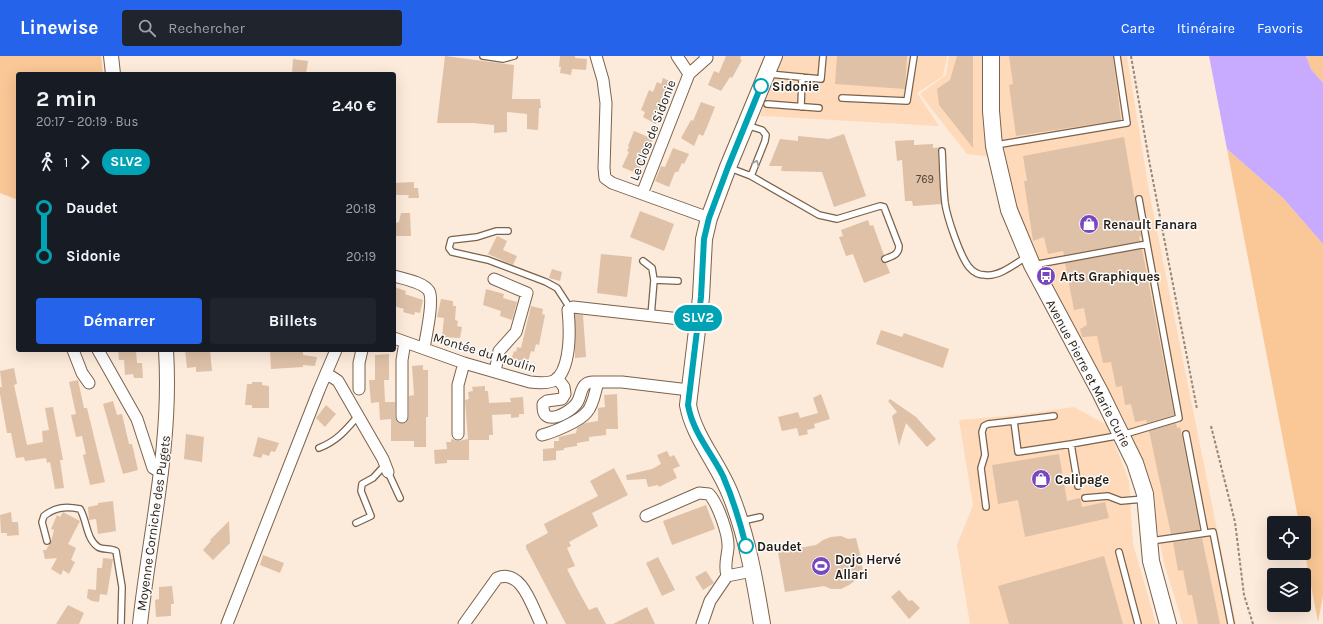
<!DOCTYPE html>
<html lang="fr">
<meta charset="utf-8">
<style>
body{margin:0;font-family:Karla,sans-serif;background:#20242c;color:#f1f3f6;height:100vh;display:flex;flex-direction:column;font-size:15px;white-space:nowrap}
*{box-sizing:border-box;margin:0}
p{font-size:13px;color:#9ea1a6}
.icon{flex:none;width:22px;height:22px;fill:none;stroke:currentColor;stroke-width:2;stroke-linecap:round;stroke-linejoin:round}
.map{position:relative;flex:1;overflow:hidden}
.panel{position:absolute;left:16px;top:16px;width:380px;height:280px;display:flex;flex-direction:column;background:#171b24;border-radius:4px;box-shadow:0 4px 16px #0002}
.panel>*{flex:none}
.badge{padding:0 8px;border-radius:13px;font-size:14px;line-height:26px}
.controls{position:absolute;left:1267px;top:460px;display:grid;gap:8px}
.controls a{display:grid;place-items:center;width:44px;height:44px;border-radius:4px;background:#171b24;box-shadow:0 4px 16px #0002;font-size:20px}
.map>.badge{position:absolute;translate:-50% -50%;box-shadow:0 0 0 2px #fff}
.legs{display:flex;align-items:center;gap:6px;height:44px;padding:0 20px;font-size:13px}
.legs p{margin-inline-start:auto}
.headline{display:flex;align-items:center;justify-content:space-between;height:68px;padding:0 20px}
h1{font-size:22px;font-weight:700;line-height:30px}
.button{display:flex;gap:8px;margin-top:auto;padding:8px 20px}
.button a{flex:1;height:46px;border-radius:4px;background:#2563eb;color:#fff;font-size:16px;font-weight:700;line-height:46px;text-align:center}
.button a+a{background:#20242c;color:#f1f3f6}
ul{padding:0 20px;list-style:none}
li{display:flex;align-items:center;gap:14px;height:48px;font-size:15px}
li i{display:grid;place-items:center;width:6px;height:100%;margin:0 5px;background:currentColor}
li i::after{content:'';width:10px;height:10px;margin:-5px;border:3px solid;border-radius:50%;background:#171b24}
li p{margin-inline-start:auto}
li:first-child i{background:linear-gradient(#0000 50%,currentColor 0)}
li:last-child i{background:linear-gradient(currentColor 50%,#0000 0)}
header{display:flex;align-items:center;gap:24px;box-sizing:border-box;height:56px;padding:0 20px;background:#2563eb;color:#fff}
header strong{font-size:19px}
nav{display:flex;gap:22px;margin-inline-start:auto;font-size:14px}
.search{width:280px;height:36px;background:#20242c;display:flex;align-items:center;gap:10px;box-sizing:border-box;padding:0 14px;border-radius:4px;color:#9ea1a6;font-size:15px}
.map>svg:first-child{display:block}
</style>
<header>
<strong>Linewise</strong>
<div class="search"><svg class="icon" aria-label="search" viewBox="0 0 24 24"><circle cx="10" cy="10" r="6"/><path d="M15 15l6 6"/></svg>Rechercher</div>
<nav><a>Carte</a><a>Itinéraire</a><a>Favoris</a></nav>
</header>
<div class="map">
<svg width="1323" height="568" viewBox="0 0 1323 568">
<rect width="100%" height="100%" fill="#fceada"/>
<path fill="#fedaba" d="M783 0H947L943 20 917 37 939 70 760 60Z
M949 0H1127L1149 135 1236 568H1183L1164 507 1146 418 1124 363 1021 171 1002 102 967 98 920 38 946 19Z
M1074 351 1107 369 1129 425 1133 488 1156 568H970L957 489 973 449 959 364 1018 359Z"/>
<path fill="#fac796" d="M0 0H101L103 18H18V144L0 137Z
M1306 0H1323V27L1311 13Z
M1227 93 1283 142 1323 188V540L1318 566 1304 493V467H1299Z"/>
<path fill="#c8abff" d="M1209 0H1306L1311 13 1323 27V188L1283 142 1227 93Z"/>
<path fill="#dec1a7" d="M445 0 514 9 512 43H540L541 52H539L538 74 527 73V58L507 56V76L494 77V69L472 67H437Z
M560 0H575V2L587 3 586 14 572 13 571 19 560 17 561 11H559Z
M726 0H741L740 3 742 4 732 22 730 21 721 35 708 29 714 15 719 17Z
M837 0H907L905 33 835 28Z
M957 0H973V92L939 49 937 33 950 24Z
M1009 0H1113L1121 64 1016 80 1009 29 1013 28Z
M293 3 308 5 306 18H292Z
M663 22 674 27 671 32 673 33 661 62H659L656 68 643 61 645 56 641 54 649 34 653 36 657 26 661 28Z
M701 46 715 51 707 71 703 80 699 78 694 90 681 82 691 64 693 65Z
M634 75 653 83 638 118 622 111 629 96 627 95 629 91 628 90Z
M844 78 866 140 834 151 822 116 781 115 782 110H769L780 83 798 85V80L829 83Z
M1124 81 1141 180 1139 181 1140 185 1064 199 1063 195 1048 198 1044 181 1033 185 1024 125H1027L1023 100Z
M914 84V89L933 88V92L941 91 938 95 941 148 913 150 912 145H905L902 104 897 105 895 85Z
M673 92 689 98 684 108 682 107 678 116H675L669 131 655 125 661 110 665 111Z
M414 126V132H418L419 142H408L409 139H394V127Z
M640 155 674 168 664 195 630 181Z
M401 157H410L411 180H396L395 167 399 166Z
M868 164 870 170 873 169 884 199 881 205 886 207 890 217 864 227 853 198 846 200 839 181 843 180 841 174Z
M497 180 507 185 503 194 517 200 513 209 488 198Z
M1142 193 1174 359 1147 367 1146 364 1135 366 1131 348 1125 349 1122 330 1116 331 1111 306 1103 307 1097 280 1082 281 1080 273 1087 269 1084 252 1074 254 1065 207Z
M601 198 632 201 627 241 597 237Z
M552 213 562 216 560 225 549 222Z
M394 231 406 235 405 238 423 244 420 257 415 256 414 259 403 256 404 253 394 250Z
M486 233 504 238 503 242 517 246 512 264 500 260 501 255 483 249Z
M441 243 453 245V250H456L455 264 458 265 457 270 462 271 460 282 442 281 444 262 437 261Z
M531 250 543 253 542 258 545 259 539 289 536 288 534 296 531 295 528 306 511 304 514 295 516 296 517 291 521 292Z
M575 258 583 259 586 301 575 302Z
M881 274 902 281 904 277 949 293 943 312 876 288Z
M118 294H136L137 307H142L143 322H134L133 318 125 319 124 304H119Z
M185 294H210L212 315 196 316V311L187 312Z
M270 294H303V299L317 301 315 310 303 309V311L271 313Z
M389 298V324H384L385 346H395V361L399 367H405L409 361V340L414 339 412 310 423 309V314H428V361H426V391H414V385H391V363L380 364 379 346 371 347 369 324H375V299Z
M14 312 17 328 14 329 27 389 43 386 42 375 49 374 45 352 53 351 63 404H60L64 432 55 433 50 406 47 407 46 402 25 405 24 401 16 402 11 377H7L0 338V331H2L0 315Z
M78 324 84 352H87L105 426 90 429 83 399 86 398 82 380 76 381 71 359 76 358 69 326Z
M252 326H262V329L269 330V352H252V349H245L247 328H252Z
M485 330V335H488L489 347 511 346 510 342 523 341 524 358H519V361L511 362V358L492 359 493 379H489V384H469V404H447V407L435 408 434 394 447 393 446 386H451V383L458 385 468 383 465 344 469 343 468 336 473 335 472 331Z
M617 338 618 373H606V379L589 381V385L577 387V390L564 392V394L556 395V404L543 405V393L554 392V385H559V381L576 377 577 372 585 367 598 365V352L605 351 604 339Z
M821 338 830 363 814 368 815 372 807 374 808 378 799 380 797 372 782 375 778 361 798 356 800 362 818 357 813 342Z
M890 343 916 361 936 383 927 391 906 367 899 390 892 360 897 356 888 345Z
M113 345 117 359 122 358 129 388H132L138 414 123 418 103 348Z
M326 349 336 358 325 371 316 362Z
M1176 367 1177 372 1180 371 1200 474 1171 478 1149 375Z
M186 378 204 381 202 406 184 403Z
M258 381 279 387 275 396 271 395 269 400 263 398 261 402 253 400Z
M667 395 670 401 674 399 680 410 673 413 677 422 659 431 658 429 648 431 646 423 627 424 626 419 652 413 661 408 657 399Z
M1059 398 1067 445 1080 442 1082 451 1105 446 1109 462 1025 481 1018 444 998 448 992 409Z
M614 412 628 439 592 457 598 470 569 486 571 490 567 492 575 510 567 513 580 538 589 554 597 551 606 568H566L526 492V489L548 477 544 468 598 440 590 425Z
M113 445 116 475 98 478 96 463 89 464 88 451 98 449V447Z
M706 449 715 473 672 489 663 465Z
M11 456 12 466H18L19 479 7 480V477H1L0 459Z
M63 456 80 465 68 488 76 492 71 504 75 506 69 518 63 514 61 519 51 513 57 502 45 503 43 494H46L51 486 54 474 51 473 57 459 60 461Z
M229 465 230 487 213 504 203 494 211 485 210 484Z
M841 480 848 483 856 482 862 506 863 523 856 524 849 529 841 533H831L824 530 785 536 778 496 816 489 823 484 831 481Z
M1202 482 1220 568H1198L1192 539H1188L1183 514 1178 515 1173 486Z
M263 499 284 507 280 517 260 509Z
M1104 500 1123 568H1009L998 530Z
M658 501 675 534 662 540 646 507Z
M103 502 113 503 107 539 100 538 99 546 92 545 87 542 88 533 96 534 97 512H102Z
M706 515 714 527 703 534 695 521Z
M172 530 174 548H171V560L156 561 155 544 159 543V531Z
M899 534 909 545 912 544 920 552 909 563 891 541Z
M68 549 84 557 79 568H56Z
M647 551 655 568H613Z"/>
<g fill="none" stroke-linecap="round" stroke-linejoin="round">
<defs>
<path id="service" d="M483 0 503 3 514 0
M769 18 821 23 823 0
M842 42 907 45 914 0
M767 48 819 52
M801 51 802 21
M996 89 1127 67 1117 0
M942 95C943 112 943 130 945 147 947 161 960 200 969 211 973 216 978 219 985 219 999 221 1015 208 1026 201
M730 112 751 120 765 85 766 79 762 74 746 69
M751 120 819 159 837 163 880 150 884 151 899 190C899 199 892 200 885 203
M1139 143 1147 188
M508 175H496L477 181 451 184 449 192 452 196 488 204 546 226 557 232 570 252
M643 205 652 212 654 224
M1033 209 1147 188 1179 362 1122 379 1071 388 1078 430
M651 260 654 224 678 225
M1054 360 1014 365 1018 396 1071 388
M1186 378 1205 477
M319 392C337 385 346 374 358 360
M388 416 400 442
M1085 442 1108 440 1121 445 1144 443
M986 451 981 412 985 399 982 376 984 370 988 368 1014 365
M742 465 760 461
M356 467 371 460 361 435 362 428 373 422 385 409
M47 485 42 466 44 460C55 451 66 450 80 453 87 464 86 483 98 491 103 494 110 492 116 495L122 531 121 568
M1151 485 1213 476 1231 568
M1119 496 1138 568"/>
<path id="minor" d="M596 0 603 24 606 47 604 112 605 122 612 127 709 162
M689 18 707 2 705 0
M642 138 689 18 677 0
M394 220C404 223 423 226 429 235 434 244 426 281 424 292
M494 223 527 237 516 276 499 295 495 316
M394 282 464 307 530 326C538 327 552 328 558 322 571 307 570 273 568 254L573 251 698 265
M73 294 82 317 89 327
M98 294 137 363 153 412 162 417
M326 317 338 325 383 403 388 416
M557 322 564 331 565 338 562 343 547 345 543 348C543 354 543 359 549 361 558 363 574 353 578 345 581 339 581 331 586 328 589 325 593 326 598 326
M359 333V307L362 294
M402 361V304L405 286
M458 378V329L464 307
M542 379C554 376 580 365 587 356 594 348 595 335 598 326H622L689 334
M646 460 699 437 709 438C718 448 729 479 728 492 727 503 724 509 727 520
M227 568 319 334 336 294
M464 568 497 522C522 512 532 551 541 568
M702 568 710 545 727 520 752 515"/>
<path id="tertiary" d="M111 0 113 18
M140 568C150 475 172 389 166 294"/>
<path id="secondary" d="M991 0V55L994 90 1009 154 1032 209 1100 336 1135 407 1145 438 1151 505 1168 568
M762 568C755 525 747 480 731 440 719 408 694 382 688 349L701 241 704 183 709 162 728 111 774 0"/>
</defs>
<use href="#service" stroke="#7b624a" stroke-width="8"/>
<use href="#minor" stroke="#7b624a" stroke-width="13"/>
<use href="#tertiary" stroke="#7b624a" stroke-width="16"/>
<use href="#secondary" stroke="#7b624a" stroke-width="18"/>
<path stroke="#95877a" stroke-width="2" stroke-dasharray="3 2" stroke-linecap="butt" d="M1131 0 1149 104 1197 353
M1211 370 1235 466 1244 539 1253 568"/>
<use href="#service" stroke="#fff" stroke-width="5.5"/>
<use href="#minor" stroke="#fff" stroke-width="11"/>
<use href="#tertiary" stroke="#fff" stroke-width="14"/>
<use href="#secondary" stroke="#fff" stroke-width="16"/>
</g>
<defs><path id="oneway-chevron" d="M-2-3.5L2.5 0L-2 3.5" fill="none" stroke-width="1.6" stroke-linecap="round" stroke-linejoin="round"/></defs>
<use stroke="#9d9994" href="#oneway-chevron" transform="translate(756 107) rotate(-68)"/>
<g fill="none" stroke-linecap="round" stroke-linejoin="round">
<defs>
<path id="line-1" d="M746 490C740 466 733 443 723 420 711 396 693 377 688 349L701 241 704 183 709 162 728 111 761 30"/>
</defs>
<use href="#line-1" stroke="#fff" stroke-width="9"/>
<use href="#line-1" stroke="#00a3b4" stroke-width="6"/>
</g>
<defs>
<symbol id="shop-disc" viewBox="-11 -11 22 22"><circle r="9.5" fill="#7846be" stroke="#fbfbfb"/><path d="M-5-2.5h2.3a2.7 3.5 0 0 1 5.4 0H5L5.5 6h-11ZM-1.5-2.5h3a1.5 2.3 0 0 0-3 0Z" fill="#fff"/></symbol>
<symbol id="bus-disc" viewBox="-11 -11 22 22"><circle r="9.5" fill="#7846be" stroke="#fbfbfb"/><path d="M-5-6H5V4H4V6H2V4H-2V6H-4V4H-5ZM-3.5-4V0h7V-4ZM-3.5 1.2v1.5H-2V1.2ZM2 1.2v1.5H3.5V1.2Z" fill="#fff"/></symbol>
<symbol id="stadium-disc" viewBox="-11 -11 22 22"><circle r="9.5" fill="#7846be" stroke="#fbfbfb"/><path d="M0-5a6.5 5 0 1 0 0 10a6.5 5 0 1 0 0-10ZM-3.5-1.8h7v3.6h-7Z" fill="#fff"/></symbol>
</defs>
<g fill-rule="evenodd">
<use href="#shop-disc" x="1078" y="157" width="22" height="22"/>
<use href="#bus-disc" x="1035" y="209" width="22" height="22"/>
<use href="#shop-disc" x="1030" y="412" width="22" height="22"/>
<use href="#stadium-disc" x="810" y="499" width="22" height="22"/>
</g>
<g fill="#fff" stroke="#00a3b4" stroke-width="2">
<circle cx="761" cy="30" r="7"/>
<circle cx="746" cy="490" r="7"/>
</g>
<g text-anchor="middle" stroke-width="3" stroke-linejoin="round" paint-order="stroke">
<g font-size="11" fill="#544537">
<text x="925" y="127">769</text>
</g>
<g font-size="13" font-weight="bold" fill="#261c12" stroke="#fbfbfb" text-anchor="start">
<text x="772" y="35">Sidonie</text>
<text x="757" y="495">Daudet</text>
</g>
<g font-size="13" fill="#261c12" stroke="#fbfbfb">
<text transform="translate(652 74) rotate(-69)" y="5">Le Clos de Sidonie</text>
<text transform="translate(485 296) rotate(17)" y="5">Montée du Moulin</text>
<text transform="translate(1089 317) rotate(62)" y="5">Avenue Pierre et Marie Curie</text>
<text transform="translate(153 467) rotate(-82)" y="5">Moyenne Corniche des Pugets</text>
</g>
<g font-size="13" font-weight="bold" fill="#261c12" stroke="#fbfbfb" text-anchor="start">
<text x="1103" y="173">Renault Fanara</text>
<text x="1060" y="225">Arts Graphiques</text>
<text x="1055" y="428">Calipage</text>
<text x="835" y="508">Dojo Hervé<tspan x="835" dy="15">Allari</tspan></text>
</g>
</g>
</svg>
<div class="controls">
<a><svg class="icon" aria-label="locate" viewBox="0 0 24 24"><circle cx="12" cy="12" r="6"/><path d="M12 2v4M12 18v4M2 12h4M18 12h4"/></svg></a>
<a><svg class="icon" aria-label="layers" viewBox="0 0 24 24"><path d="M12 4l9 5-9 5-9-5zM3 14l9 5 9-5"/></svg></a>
</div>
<b class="badge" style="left:698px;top:262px;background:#00a3b4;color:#fff">SLV2</b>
<section class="panel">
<div class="headline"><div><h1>2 min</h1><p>20:17 – 20:19 · Bus</p></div><b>2.40 €</b></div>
<div class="legs"><svg class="icon" aria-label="walk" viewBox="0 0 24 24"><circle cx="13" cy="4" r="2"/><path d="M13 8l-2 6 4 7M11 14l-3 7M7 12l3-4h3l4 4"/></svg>1<svg class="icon" aria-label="forward" viewBox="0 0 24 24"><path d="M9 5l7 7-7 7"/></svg><b class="badge" style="background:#00a3b4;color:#fff">SLV2</b></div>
<ul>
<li><i style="color:#00a3b4"></i><b>Daudet</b><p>20:18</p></li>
<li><i style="color:#00a3b4"></i><b>Sidonie</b><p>20:19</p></li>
</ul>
<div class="button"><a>Démarrer</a><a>Billets</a></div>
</section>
</div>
